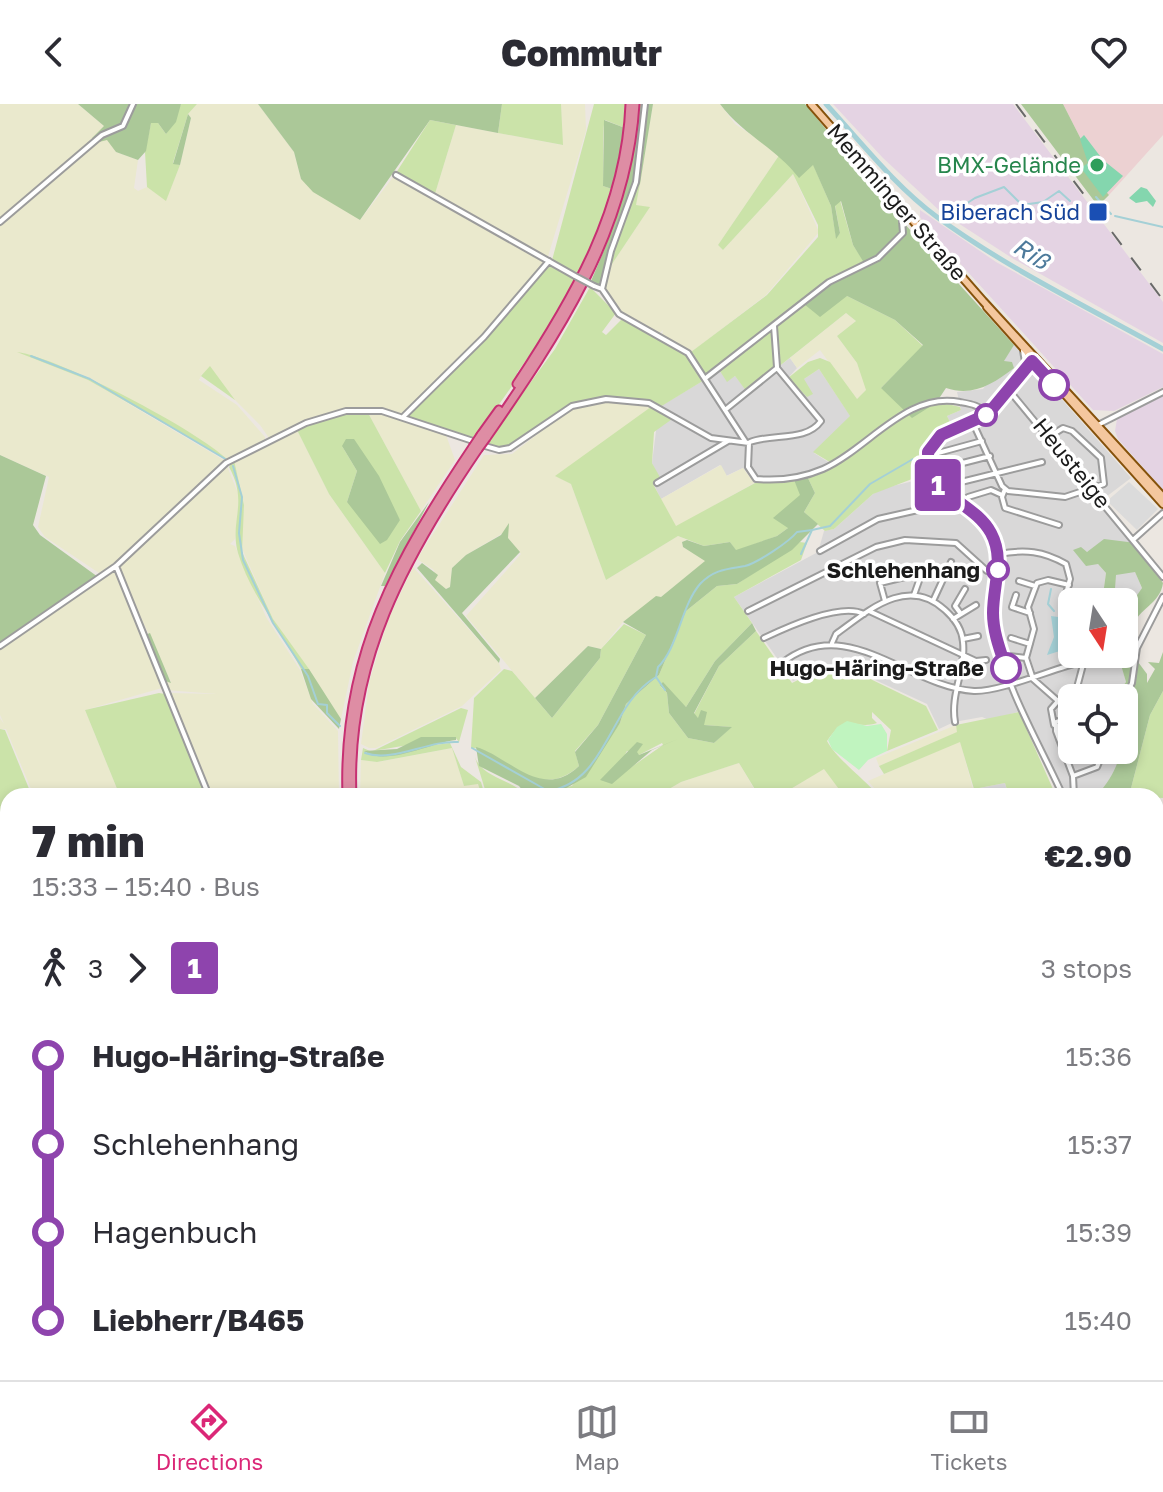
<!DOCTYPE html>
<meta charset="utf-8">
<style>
body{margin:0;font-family:"Golos Text",sans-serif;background:#f2f2f3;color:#2b2b33;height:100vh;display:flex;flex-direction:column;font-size:30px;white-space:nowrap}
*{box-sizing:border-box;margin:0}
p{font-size:26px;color:#7c7c81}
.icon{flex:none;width:44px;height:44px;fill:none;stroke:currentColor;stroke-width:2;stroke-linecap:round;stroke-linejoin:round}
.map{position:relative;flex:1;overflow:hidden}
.drawer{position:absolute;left:0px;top:684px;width:1164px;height:592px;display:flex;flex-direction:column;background:#fff;border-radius:24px 24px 0 0;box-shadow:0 4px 12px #0003}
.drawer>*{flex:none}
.badge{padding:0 16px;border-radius:6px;font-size:28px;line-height:52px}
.needle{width:52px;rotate:168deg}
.fabs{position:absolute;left:1058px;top:484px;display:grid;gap:16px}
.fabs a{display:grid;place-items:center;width:80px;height:80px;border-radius:12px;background:#fff;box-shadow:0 4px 12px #0003;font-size:40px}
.map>.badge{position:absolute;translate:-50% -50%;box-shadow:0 0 0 4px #fff}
.legs{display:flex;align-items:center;gap:12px;height:88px;padding:0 32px;font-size:26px}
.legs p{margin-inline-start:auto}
.headline{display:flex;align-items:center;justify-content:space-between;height:136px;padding:0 32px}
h1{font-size:44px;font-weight:800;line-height:60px}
ul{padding:0 32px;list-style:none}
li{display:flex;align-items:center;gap:28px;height:88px;font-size:30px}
li i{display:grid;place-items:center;width:12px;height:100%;margin:0 10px;background:currentColor}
li i::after{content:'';width:20px;height:20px;margin:-10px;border:6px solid;border-radius:50%;background:#fff}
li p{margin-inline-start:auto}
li:first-child i{background:linear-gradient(#0000 50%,currentColor 0)}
li:last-child i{background:linear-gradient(currentColor 50%,#0000 0)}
header{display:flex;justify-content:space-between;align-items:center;height:104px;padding:0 32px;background:#fff;font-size:36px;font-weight:800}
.tab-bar{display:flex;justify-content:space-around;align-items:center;height:112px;border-top:2px solid #e1e1e2;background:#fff;font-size:22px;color:#7c7c81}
.tab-bar a{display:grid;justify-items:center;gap:4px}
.tab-bar .on{color:#db2777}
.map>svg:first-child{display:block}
</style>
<header><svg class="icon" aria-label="back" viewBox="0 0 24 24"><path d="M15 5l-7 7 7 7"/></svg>Commutr<svg class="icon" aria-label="heart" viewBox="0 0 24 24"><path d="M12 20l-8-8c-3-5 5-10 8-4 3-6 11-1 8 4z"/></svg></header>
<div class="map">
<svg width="1163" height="1276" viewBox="0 0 1163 1276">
<rect width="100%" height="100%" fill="#ece7e1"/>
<path fill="#d9d8d8" d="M1014 241 1131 374 1098 399 1136 439 1086 448 1074 446 1085 457 1098 460 1106 469 1102 498H1072V550H1107L1112 560H1121L1126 578 1114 594H1072V606L1058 609 1057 622 1072 617V646H1123L1111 677 1096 692H1063L1022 607 989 616 982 613 954 618 939 625 927 600 858 568 829 563 793 577 734 493 818 448 824 427 834 425 873 390 884 384 935 372 932 346 942 334 955 329 947 312 961 306 957 288 983 285Z
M790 254 797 264 788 274 804 275 819 265 851 313 814 349 833 361 794 376 755 379 743 364 726 372 720 361 661 395 653 379 660 376 652 359 659 303 706 275 718 263 727 277 735 272 747 287Z
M1126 468H1135L1142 484 1126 511 1124 498 1112 497 1115 471Z
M1005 679 1009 692H975L974 685Z
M1156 839H1163V1035L1156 1036Z
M8 1213V1252L5 1254 0 1244V1218Z
M761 1268H902L903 1276H760Z"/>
<path fill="#ecd1d2" d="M1063 0H1163V31L1109 91 1090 70 1087 47Z"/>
<path fill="#e4d3e3" d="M833 0H1013L1163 198V239L1012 154 941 108 883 54Z
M920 106 996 158 1163 250V283L1114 307 1093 306 927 123 920 113Z
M1163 292V386L1118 335 1115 327 1117 315Z"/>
<path fill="#eae9cd" d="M0 0H78L104 22 116 48 138 56 134 84 138 87 147 83 166 96 180 61 191 14 188 10 197 0H258L294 48 301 75 360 116 394 72 434 93 456 21 562 41 561 0H585L586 27 546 159 479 238 403 309 349 306 315 313 269 334 260 321 235 296 202 270 199 276 237 301 265 333V336L228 356 207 340 88 273 22 249 88 276 227 358 102 471 45 433 38 423 49 373 0 351Z
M653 0H720L735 20 780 50 718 141 723 146 793 70 819 128 766 191 689 250 662 232 663 226 657 231 625 213 606 185 610 163 649 104 636 101Z
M846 209 856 217 837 232 857 259 867 286 856 296 820 246 797 264 790 254Z
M598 296 650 300 654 304 556 372 571 380 606 476 678 432 687 436 682 438 683 443 706 457 661 493 623 518 601 545 588 542 535 594 466 512 521 450 508 434V426L466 451 452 464 450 483 445 485 435 476 434 466 417 455 484 351 512 350 572 303Z
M367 307 392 310 446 331 455 356 421 407Z
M296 324 329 390 385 469 353 558 341 615 273 515 240 440 244 401 234 356Z
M721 361 727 372 743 364 754 379 676 423 661 395Z
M227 362 239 392 235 435 230 440 235 442 266 513 300 566 313 600 338 627 339 692H210L169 589 217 590 166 586 162 576 171 578 117 463Z
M413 463 499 559 501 566 462 602 376 644H369L361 640 369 579 388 516Z
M115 466 162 584 85 606 120 692H34L6 625H0V614L4 620 0 611V544Z
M956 621 958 628 879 662 876 654Z
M960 637 975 692H881L868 677Z
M452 644 464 682 478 679 482 692H360L361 656 378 658Z
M739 659 756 688 743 692H657L681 678Z
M824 664 844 692H780Z
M8 721V762L0 781V722Z
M1156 780 1163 781V818L1156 817Z
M1156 1062H1163V1119H1156Z
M0 1089 8 1103V1184L0 1190Z
M1156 1183 1163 1184V1259L1156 1258Z
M54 1268H174L166 1276H66Z
M247 1268H286L291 1276H236Z
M289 1268H365L344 1276H294Z
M375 1268H417L418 1276H350Z
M481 1268H595L592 1276H497Z
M1072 1268H1135L1139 1276H1067Z"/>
<path fill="#cbe3a9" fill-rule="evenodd" d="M181 0H197L188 10 173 59 180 61 166 97 147 83 145 48 151 19H158L166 30Z
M502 0H561L563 41 498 29Z
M594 0H627L625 24 605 16C602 21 604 69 603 82L612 85 593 142 543 232 517 269 519 272 474 336 408 312 407 308 483 236 551 160Z
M430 16 456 21 434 93 394 72Z
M780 50 813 60 831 102 836 133 840 129 835 101 840 96 853 141 867 162 830 180 805 200 847 192 895 216 923 242 881 284 960 303 961 306 947 312 952 322 935 329 924 341 925 370 873 390 834 425 825 427 804 408 815 389 807 372 833 360 813 348 850 312 819 265 804 275 813 290 807 293 788 274 808 258 820 254 830 258 857 295 866 286 857 259 837 232 856 217 846 209 747 288 735 272 727 278 718 264 706 275 660 303 675 313 654 328 652 359 661 375 653 380 676 422 755 379 794 376 801 391 788 424 777 432 736 447 730 438 704 442 678 432 606 476 571 380 555 372 655 300C579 281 567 308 509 344L489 341 490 334 555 245 590 183 616 209 602 228 606 231 623 214 687 251 767 191 818 133V121L793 70 723 146 718 141Z
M640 80 636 101 650 103 610 163 606 185 619 208 603 185 631 93Z
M17 248C60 254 197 326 228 356L88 276Z
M210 262 235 296 201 272Z
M353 307H367L421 407 400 437 385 469 329 390 296 324 320 314ZM342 342 400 416 347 398 357 367Z
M234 356 244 401 242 448 273 515 309 565H301C281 526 251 492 238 449 229 417 249 399 229 363Z
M800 438 807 439 801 456 734 493 752 519 715 557 686 603 660 582 667 589 669 609 688 634 714 639 731 623 704 621 694 610 719 562 756 527 792 579 816 567 829 565 858 569 926 602 938 626 887 647 891 626 872 608V614L877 619C852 627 849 605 827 637 835 653 865 676 879 692H844L824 665 779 692H743L756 687 739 659 681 678 657 692H552L561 684 572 682 620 619 626 600 659 571 686 507 717 482 737 480ZM662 639 663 641 610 678 627 647 639 651Z
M624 520 646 531 598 621 575 647 579 662C535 702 499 641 471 644L474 594 504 565 512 567 552 614 600 554 601 545Z
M1163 587V694L1129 692 1150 611Z
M159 589 165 590 208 692H120L85 606Z
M461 604 468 606 459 638 455 633 373 647Z
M1019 608 1056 692H1009L1005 679 974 685 960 638 884 670 879 662 957 628 956 621Z
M0 625 5 626 32 692H8V711L0 710Z
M450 639 461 663 481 678 485 692H482L478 680 464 682 452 644 377 658 361 656 363 644 370 647H365L366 650Z
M475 653C482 674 512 675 527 692H487Z
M0 1244 5 1254 8 1252V1268H18L29 1276H0Z
M174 1268H193L198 1272 206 1268 214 1276H166Z
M595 1268H658L655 1276H592Z
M945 1268H973L976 1274 998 1268H1071L1065 1276H946Z"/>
<path fill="#abc898" d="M78 0H181L176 18 166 30 158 19H151L146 47 138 56 116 48 107 36 95 39 92 34 104 22Z
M258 0H502L498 29 430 16 360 116 313 88 301 75 294 48Z
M640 0H653L640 80 631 93V101L600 181 591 177C618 116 634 66 640 0Z
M720 0H805L903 118 1014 241 1004 257 1012 258 1014 264C993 280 973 293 946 284L936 299 912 314 881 284 923 241 895 216 847 192 820 213 804 200 830 180 866 162 853 141 841 97 835 102 840 129 836 135 831 102 813 61 799 74C776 44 742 30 720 0Z
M1021 0H1063L1087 47 1090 70 1109 91 1098 102Z
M188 10 191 14 180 61 173 60Z
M604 16 625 24 612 85 603 82Z
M346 335H354L379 372 400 416 387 436 380 440 347 398 357 367 342 342Z
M0 351 46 372 33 421 40 431 98 473 0 541Z
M807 372 815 389 804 408 818 420 792 446 737 480 717 482 686 507 659 571 626 600 620 619 586 673 552 692H527L519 682 479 662 476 643C509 652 541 698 579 662L575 648 598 621 646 531 623 518 656 492 661 493 705 457 683 443 682 438 687 436 704 442 730 438 736 446 777 432 788 424 773 414 800 391 794 376Z
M429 398 385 482H381L400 438Z
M509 419 508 434 520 448 462 509 500 555 499 559 417 464 422 459 438 471 435 476 446 485 450 483 452 464 466 451 501 431Z
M1104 435 1136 439 1163 479C1160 500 1139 504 1132 523L1136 528 1132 550 1147 570V579L1155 565 1148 558 1159 559 1163 548V587L1150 611 1129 692H1096C1125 662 1124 633 1124 594H1114L1126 578 1121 561H1112L1107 550H1124V510L1142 484 1135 468 1116 471 1114 498H1102L1106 469 1098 460 1086 462 1073 446 1081 443 1087 448Z
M752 519 756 527 719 562 694 609 698 614 701 606 707 608 704 621 732 623 714 639 688 634 669 609 667 589 660 581 663 578 686 603 715 557Z
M150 529 171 579 162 576 145 531Z
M588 542 601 545 600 554 552 614 535 594Z
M301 565H309L341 615 339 625 311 595Z
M421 633H456V636C430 639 386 663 364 647L397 645Z
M678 635 652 646 612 680 600 676 637 638 643 640 637 648 639 651Z
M8 799V1082L0 1069V808Z"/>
<path fill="#c0f4bf" d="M847 617 867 622 881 620 887 630V647L868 656 859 666 832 645 828 636 837 623Z"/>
<path fill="#84d6ae" d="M1084 31 1103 56 1123 72 1103 93 1081 64 1088 59 1080 35Z
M1141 83 1147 85 1156 97 1153 103 1147 97 1136 99 1129 94Z"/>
<path fill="#dbdbdb" d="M1129 378 1158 405 1137 426 1107 397Z"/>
<path fill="#a4d0d6" d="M1051 512 1058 513 1063 542 1072 544 1071 556 1067 557 1063 546 1047 551 1054 533Z"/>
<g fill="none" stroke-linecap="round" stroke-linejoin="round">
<path stroke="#a4d0d6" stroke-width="2" d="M1096 93 1111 110
M952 109 975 94 1004 83 1022 101 1043 98 1059 87 1070 97
M1115 112 1163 123
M941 115 947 112
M31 252 90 275 227 356
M233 362 242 393 239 429 243 456 273 519 308 572 318 600 327 601V609L340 622
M801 450 812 426 830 422 870 380 913 355
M1051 485 1048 500 1054 507
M665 586 656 573 658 563C678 544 681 502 700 480 714 465 728 465 745 462 757 459 789 438 797 428L812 426
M472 644 548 687C608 678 608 601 656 573
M365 649C393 659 428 636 458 638
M932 1268 935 1276"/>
<path stroke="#a4d0d6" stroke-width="5" d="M826 0C861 38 894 81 937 113 1007 164 1087 203 1163 245"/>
<defs>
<path id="minor" d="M396 71 575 172
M0 118 102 31 123 22 133 0
M594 182 602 185 619 210 688 249 745 337
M602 185 611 147 636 78 645 0
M774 222 777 263
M1023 247 1026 263
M1035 255 988 310 933 337 928 354C933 395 976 399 992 431 1008 463 988 500 996 534 1008 588 1040 641 1063 692
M707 273 829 178 878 154 903 129 902 117 907 112
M1008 285 1163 473
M725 306 777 264 821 317C806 338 773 329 750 338
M404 312 484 233 549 157
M973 319 1002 382 1008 387 1065 393 1104 380 1101 354 1072 327 1063 324 1050 332
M1098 321 1163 288
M749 339 748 363 756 375C779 377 802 374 823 365 868 345 907 287 960 298 971 300 979 301 988 310
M485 342 499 346 510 344 572 302 606 295 649 299 711 334 749 339
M938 349 982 337
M947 363 990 352
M657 379 728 337
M953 380 1042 358
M1005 385 1002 393 1005 404 1059 421
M968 393 991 386 1002 391
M1134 435 1163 409
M820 447 878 415 931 403 949 393
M999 450C1025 445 1043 447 1066 460L1070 475 1063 500 1072 503
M116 462 209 692
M1019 477 1035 482
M1069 481 1048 476 1037 479 1028 503 1034 525 1026 554 1033 575 1058 597 1075 591 1084 557
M1016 491 1012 503 1030 509
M885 497 880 479 913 471 920 474 914 491
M933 497 951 458
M748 507 876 443 905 436 956 439 987 467 998 470
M869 507 976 557 986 556
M961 510 955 502 965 485
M953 515 976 501
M764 534C787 523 841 498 864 510
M1011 534 1030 540
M963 535 978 532
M832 539 836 530C868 507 907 471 945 506 954 514 962 525 963 538 966 565 950 590 955 618
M0 542 116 462 226 359 306 319 346 307H382L473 337
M1009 552 1026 554
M782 559C847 508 908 583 974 587 1000 588 1052 565 1081 558L1085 550
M1124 597 1132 579 1137 544 1163 493
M1072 612 1056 618V627L1073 672 1074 692
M1054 621 1051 605 1058 597
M1061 639 1072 632
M1073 672 1097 663 1104 646
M0 716H8
M1156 891 1161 885 1162 820
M1156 923 1163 947
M1156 991 1163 989
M1156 1008 1161 1034H1156
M1156 1159 1163 1147
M53 1268 64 1276
M472 1268 493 1276
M780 1268 781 1276
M1145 1268 1155 1276
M348 1276 371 1268
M803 1276 804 1268
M827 1276 829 1268
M858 1276 864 1268"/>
<path id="major" d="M811 0 983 197 1163 393
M987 203 1163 400
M1156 1055H1163
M749 1276 751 1268"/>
<path id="highway" d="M517 280C574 194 626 105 630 0
M481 331 499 306
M486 334C557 231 627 129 635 0
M347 692C342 552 398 455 473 343
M352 692C346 559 405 452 478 345
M429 1276 431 1268
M434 1276 436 1268"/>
</defs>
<use href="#minor" stroke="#9c9c9c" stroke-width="8"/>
<use href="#major" stroke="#86520b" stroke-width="10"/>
<use href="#highway" stroke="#c73072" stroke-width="11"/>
<use href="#minor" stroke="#fff" stroke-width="4"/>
<use href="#major" stroke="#f4c79e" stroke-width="6"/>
<use href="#highway" stroke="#de8da4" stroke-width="7"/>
<path stroke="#696969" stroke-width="2" stroke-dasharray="16 16" stroke-linecap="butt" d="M1016 0 1163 196"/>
<defs>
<path id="minor-bridge" d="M575 172 594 182"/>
<path id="highway-bridge" d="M473 343 481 331
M478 345 486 334"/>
</defs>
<use href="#minor-bridge" stroke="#9c9c9c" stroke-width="8" stroke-linecap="butt"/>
<use href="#highway-bridge" stroke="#c73072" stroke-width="11" stroke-linecap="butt"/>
<use href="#minor-bridge" stroke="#fff" stroke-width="4"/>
<use href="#highway-bridge" stroke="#de8da4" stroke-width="7"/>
</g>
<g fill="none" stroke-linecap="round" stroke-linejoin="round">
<defs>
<path id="line-1" d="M1006 564C1000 546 993 528 993 509 993 481 1005 455 991 429 973 396 927 393 928 348L941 331 988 310 1032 257 1054 281"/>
</defs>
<use href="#line-1" stroke="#fff" stroke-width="18"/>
<use href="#line-1" stroke="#8e44ad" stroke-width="12"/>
</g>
<circle fill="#2e9e5b" stroke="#fff" stroke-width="3" cx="1097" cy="61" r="8"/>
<rect fill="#1a4fb4" stroke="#fff" stroke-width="3" x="1088" y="98" width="20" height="20" rx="4"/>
<g fill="#fff" stroke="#8e44ad" stroke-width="4">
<circle cx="1054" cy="281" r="14"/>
<circle cx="986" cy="311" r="10"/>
<circle cx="998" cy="466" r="10"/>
<circle cx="1006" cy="564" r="14"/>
</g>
<g text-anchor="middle" stroke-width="7" stroke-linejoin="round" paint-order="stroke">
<g font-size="22" fill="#27864d" stroke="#fff" text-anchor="end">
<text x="1081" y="69">BMX-Gelände</text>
</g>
<g font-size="22" fill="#1b1b1b" stroke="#fff">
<text transform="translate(897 98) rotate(49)" y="8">Memminger Straße</text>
<text transform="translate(1072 359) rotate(51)" y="8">Heusteige</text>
</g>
<g font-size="22" fill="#164399" stroke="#fff" text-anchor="end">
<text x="1080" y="116">Biberach Süd</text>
</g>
<g font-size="22" font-weight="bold" fill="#1b1b1b" stroke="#fff" text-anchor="end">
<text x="980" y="474">Schlehenhang</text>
<text x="984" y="572">Hugo-Häring-Straße</text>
</g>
<g font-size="24" font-style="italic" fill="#4d7a9b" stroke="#fff">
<text transform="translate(1031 150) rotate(32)" y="8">Riß</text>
</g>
</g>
</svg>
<div class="fabs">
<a><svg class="needle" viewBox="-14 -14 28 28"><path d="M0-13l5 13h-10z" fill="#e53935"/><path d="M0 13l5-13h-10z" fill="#7c7c81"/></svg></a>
<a><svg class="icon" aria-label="locate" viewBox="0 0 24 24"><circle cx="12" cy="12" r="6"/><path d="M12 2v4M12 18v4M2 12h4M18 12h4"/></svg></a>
</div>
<b class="badge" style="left:938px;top:381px;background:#8e44ad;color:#fff">1</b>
<section class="drawer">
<div class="headline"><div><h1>7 min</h1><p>15:33 – 15:40 · Bus</p></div><b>€2.90</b></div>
<div class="legs"><svg class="icon" aria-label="walk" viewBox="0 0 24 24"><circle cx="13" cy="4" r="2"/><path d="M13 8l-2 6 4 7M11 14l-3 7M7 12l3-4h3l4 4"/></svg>3<svg class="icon" aria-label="forward" viewBox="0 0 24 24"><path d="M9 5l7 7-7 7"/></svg><b class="badge" style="background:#8e44ad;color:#fff">1</b><p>3 stops</p></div>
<ul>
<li><i style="color:#8e44ad"></i><b>Hugo-Häring-Straße</b><p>15:36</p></li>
<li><i style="color:#8e44ad"></i><span>Schlehenhang</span><p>15:37</p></li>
<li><i style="color:#8e44ad"></i><span>Hagenbuch</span><p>15:39</p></li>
<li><i style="color:#8e44ad"></i><b>Liebherr/B465</b><p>15:40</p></li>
</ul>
</section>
</div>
<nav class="tab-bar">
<a class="on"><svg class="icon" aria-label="directions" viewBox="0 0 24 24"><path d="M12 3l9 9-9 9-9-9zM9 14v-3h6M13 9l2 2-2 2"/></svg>Directions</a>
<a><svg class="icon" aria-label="map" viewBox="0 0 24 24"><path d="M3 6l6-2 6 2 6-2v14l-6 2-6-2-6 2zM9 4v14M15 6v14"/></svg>Map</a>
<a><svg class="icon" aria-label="tickets" viewBox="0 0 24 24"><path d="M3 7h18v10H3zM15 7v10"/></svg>Tickets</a>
</nav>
